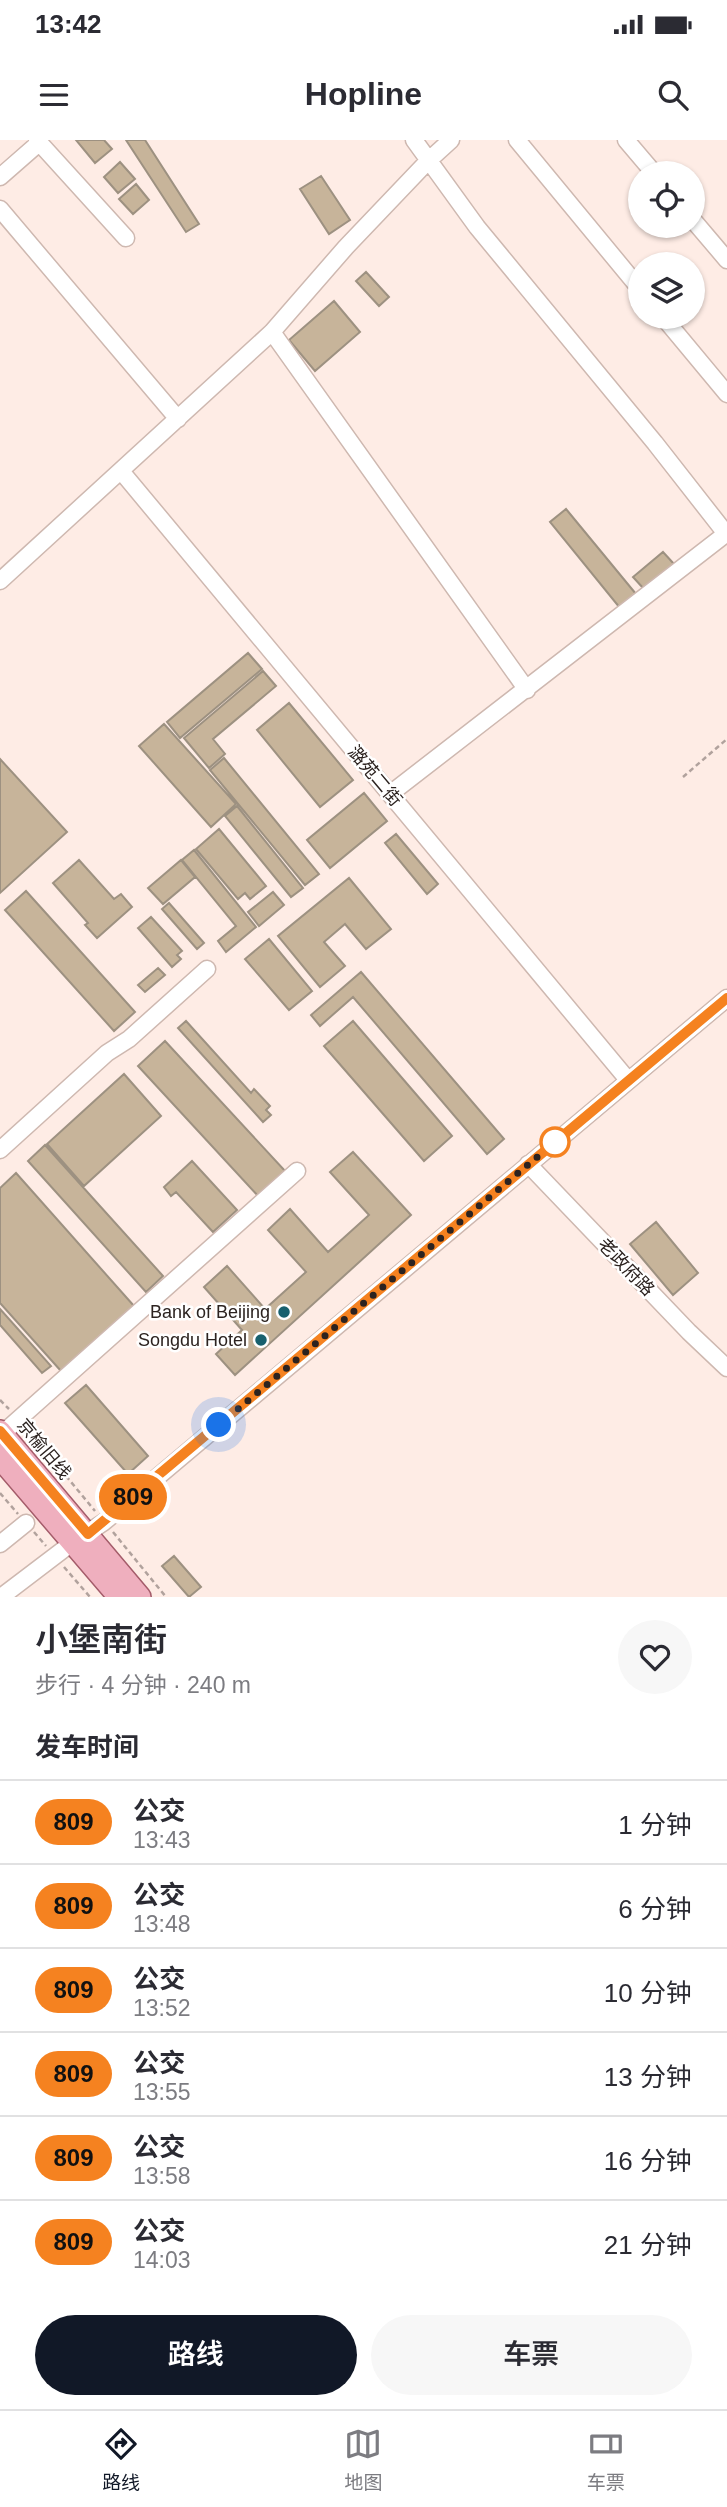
<!DOCTYPE html>
<html lang="zh">
<meta charset="utf-8">
<style>
body{margin:0;font-family:Arial,"Noto Sans SC",sans-serif;background:#f7f7f7;color:#2b2b33;height:100vh;display:flex;flex-direction:column;font-size:26px;white-space:nowrap}
*{box-sizing:border-box;margin:0}
p{font-size:23px;color:#7c7c81}
.icon{flex:none;width:38px;height:38px;fill:none;stroke:currentColor;stroke-width:2;stroke-linecap:round;stroke-linejoin:round}
.map{position:relative;height:1457px;overflow:hidden}
.details{display:flex;flex-direction:column;background:#fff;flex:1}
.details>*{flex:none}
.badge{padding:0 14px;border-radius:23px;font-size:24px;line-height:46px}
.fabs{position:absolute;left:628px;top:21px;display:grid;gap:14px}
.fabs a{display:grid;place-items:center;width:77px;height:77px;border-radius:50%;background:#fff;box-shadow:0 2px 5px #0004;font-size:35px}
.you{position:absolute;width:35px;height:35px;margin:-18px;border:5px solid #fff;border-radius:50%;background:#1a73e8;box-shadow:0 0 0 10px #1a73e833}
.map>.badge{position:absolute;translate:-50% -50%;box-shadow:0 0 0 4px #fff}
h2{padding:0 35px;font-size:26px;line-height:63px}
.round{display:grid;place-items:center;flex:none;width:74px;height:74px;border-radius:37px;background:#f7f7f7}
.overview{display:flex;align-items:center;justify-content:space-between;height:119px;padding:0 35px}
h1{font-size:33px;font-weight:600;line-height:52px}
.cta{display:flex;gap:14px;margin-top:auto;padding:14px 35px}
.cta a{flex:1;height:80px;border-radius:42px;background:#111827;color:#fff;font-size:28px;font-weight:600;line-height:80px;text-align:center}
.cta a+a{background:#f7f7f7;color:#2b2b33}
ul{padding:0;list-style:none}
li{display:flex;align-items:center;gap:21px;height:84px;padding:0 35px;border-top:2px solid #e1e1e2}
li div{flex:1}
li b{display:block;font-size:26px}
li em{font-style:normal}
li .badge{min-width:77px;font-weight:700;text-align:center}
.status{display:flex;justify-content:space-between;align-items:center;height:49px;padding:0 35px;background:#fff;direction:ltr}
.status svg{height:19px;fill:currentColor}
header{display:flex;justify-content:space-between;align-items:center;height:91px;padding:0 35px;background:#fff;font-size:32px;font-weight:600}
.tabs{display:flex;justify-content:space-around;align-items:center;height:98px;border-top:2px solid #e1e1e2;background:#fff;font-size:19px;color:#7c7c81}
.tabs a{display:grid;justify-items:center;gap:4px}
.tabs .current{color:#111827}
.map>svg:first-child{display:block}
</style>
<div class="status"><b>13:42</b><svg viewBox="0 0 49 12"><path d="M0 12V9h3v3zM5 12V6h3v6zM10 12V3h3v9zM15 12V0h3v12zM26 1h20v11H26zM47 4h2v5h-2z"/></svg></div>
<header><svg class="icon" aria-label="menu" viewBox="0 0 24 24"><path d="M4 6h16M4 12h16M4 18h16"/></svg>Hopline<svg class="icon" aria-label="search" viewBox="0 0 24 24"><circle cx="10" cy="10" r="6"/><path d="M15 15l6 6"/></svg></header>
<div class="map">
<svg width="727" height="1457" viewBox="0 0 727 1457">
<rect width="100%" height="100%" fill="#feece5"/>
<path fill="#c7b49a" stroke="#9d9181" stroke-width="2" d="M76 0H104L112 9 95 23Z
M126 0H145L199 84 186 92Z
M120 22 135 39 118 53 104 37Z
M321 36 350 80 329 94 300 49Z
M136 44 149 60 133 74 119 59Z
M366 132 389 157 379 166 356 141Z
M334 161 360 192 315 231 289 200Z
M566 369 636 454 620 468 550 382Z
M663 412 674 424 644 449 633 437Z
M248 513 262 529 180 598 167 582Z
M263 531 276 546 213 599 225 614 209 628 184 598Z
M289 563 353 640 320 667 257 590Z
M164 584 236 664 211 687 139 606Z
M224 618 319 734 305 745 210 630Z
M0 619 67 692 0 753Z
M364 653 387 681 330 728 307 700Z
M237 666 303 748 291 757 225 676Z
M219 689 266 746 250 759 245 753 238 759 196 709Z
M396 694 438 744 427 754 385 703Z
M194 710 256 787 226 812 218 801 236 786 182 720Z
M79 720 114 759 121 754 132 767 97 798 85 785 88 783 53 743Z
M181 720 195 737 163 764 148 748Z
M349 738 391 789 366 809 345 784 324 802 345 826 320 847 278 796Z
M26 751 135 872 114 891 5 770Z
M273 752 284 765 259 786 248 772Z
M169 763 204 803 197 809 162 769Z
M151 777 182 811 177 815 181 819 172 827 138 788Z
M269 799 312 851 289 870 245 819Z
M158 828 165 835 145 852 138 845Z
M361 832 504 999 487 1014 353 857 320 886 311 875Z
M186 881 251 953 254 949 270 966 266 970 271 975 263 982 178 888Z
M353 881 452 996 424 1021 324 906Z
M165 901 286 1032 259 1057 138 926Z
M124 934 161 976 84 1046 47 1004Z
M45 1005 163 1136 146 1152 28 1021Z
M353 1012 411 1075 235 1235 216 1214 242 1190 204 1147 227 1126 265 1169 306 1132 268 1090 290 1069 328 1112 369 1075 330 1032Z
M192 1021 237 1070 213 1092 176 1052 171 1056 164 1047Z
M16 1033 134 1166 61 1231 0 1163V1048Z
M656 1082 698 1133 673 1155 630 1104Z
M0 1169 51 1226 42 1233 0 1185Z
M86 1245 148 1316 128 1334 65 1263Z
M174 1416 201 1447 189 1457 162 1426Z"/>
<g fill="none" stroke-linecap="round" stroke-linejoin="round">
<defs>
<path id="minor" d="M37 0 126 98
M414 0 477 87 655 303 727 395
M517 0 640 149
M626 0 654 33
M0 37 40 2
M0 69 178 279
M693 80 727 120
M663 177 727 254
M272 192 527 550
M121 331 628 940
M0 441 272 192 346 107 428 21 451 0
M390 654 727 393
M0 1010 107 913 129 899 207 829
M528 1024 689 1192 727 1228
M2 1294 297 1031
M0 1404 26 1383
M1 1457 72 1403 104 1382 727 858"/>
<path id="major" d="M0 1291 140 1457
M0 1318 119 1457"/>
</defs>
<use href="#minor" stroke="#ceb8b0" stroke-width="19"/>
<use href="#major" stroke="#a45c6a" stroke-width="24"/>
<path stroke="#b1a29d" stroke-width="2.5" stroke-dasharray="5 3.5" stroke-linecap="butt" d="M683 637 727 599
M0 1260 9 1269
M28 1290 95 1371
M0 1353 18 1374
M34 1392 46 1406
M113 1392 166 1457
M64 1427 90 1457"/>
<use href="#minor" stroke="#fff" stroke-width="16"/>
<use href="#major" stroke="#efafbe" stroke-width="21"/>
</g>
<g fill="none" stroke-linecap="round" stroke-linejoin="round">
<defs>
<path id="line" d="M0 1291 88 1394 727 858"/>
</defs>
<use href="#line" stroke="#fff" stroke-width="16"/>
<use href="#line" stroke="#f58220" stroke-width="10"/>
<path stroke="#2c2320" stroke-width="7" stroke-dasharray="0 12.6" d="M219 1285 555 1002"/>
</g>
<circle fill="#fff" stroke="#f58220" stroke-width="3.5" cx="555" cy="1002" r="14"/>
<g fill="#17606e" stroke="#fff" stroke-width="2.5">
<circle cx="284" cy="1172" r="7"/>
<circle cx="261" cy="1200" r="7"/>
</g>
<g text-anchor="middle" stroke-width="5" stroke-linejoin="round" paint-order="stroke">
<g font-size="18" fill="#2c2320" stroke="#fff">
<text transform="translate(375 636) rotate(50)" y="6">潞苑二街</text>
<text transform="translate(626 1127) rotate(46)" y="6">老政府路</text>
<text transform="translate(44 1309) rotate(50)" y="6">京榆旧线</text>
</g>
<g font-size="18" fill="#2c2320" stroke="#fff" text-anchor="end">
<text x="270" y="1178">Bank of Beijing</text>
<text x="247" y="1206">Songdu Hotel</text>
</g>
</g>
</svg>
<div class="fabs">
<a><svg class="icon" aria-label="locate" viewBox="0 0 24 24"><circle cx="12" cy="12" r="6"/><path d="M12 2v4M12 18v4M2 12h4M18 12h4"/></svg></a>
<a><svg class="icon" aria-label="layers" viewBox="0 0 24 24"><path d="M12 4l9 5-9 5-9-5zM3 14l9 5 9-5"/></svg></a>
</div>
<div class="you" style="left:219px;top:1285px"></div>
<b class="badge" style="left:133px;top:1357px;background:#f58220;color:#111">809</b>
</div>
<section class="details">
<div class="overview"><div><h1>小堡南街</h1><p>步行 · 4 分钟 · 240 m</p></div><a class="round"><svg class="icon" aria-label="heart" viewBox="0 0 24 24"><path d="M12 20l-8-8c-3-5 5-10 8-4 3-6 11-1 8 4z"/></svg></a></div>
<h2>发车时间</h2>
<ul>
<li><span class="badge" style="background:#f58220;color:#111">809</span><div><b>公交</b><p>13:43</p></div><em>1 分钟</em></li>
<li><span class="badge" style="background:#f58220;color:#111">809</span><div><b>公交</b><p>13:48</p></div><em>6 分钟</em></li>
<li><span class="badge" style="background:#f58220;color:#111">809</span><div><b>公交</b><p>13:52</p></div><em>10 分钟</em></li>
<li><span class="badge" style="background:#f58220;color:#111">809</span><div><b>公交</b><p>13:55</p></div><em>13 分钟</em></li>
<li><span class="badge" style="background:#f58220;color:#111">809</span><div><b>公交</b><p>13:58</p></div><em>16 分钟</em></li>
<li><span class="badge" style="background:#f58220;color:#111">809</span><div><b>公交</b><p>14:03</p></div><em>21 分钟</em></li>
</ul>
<div class="cta"><a>路线</a><a>车票</a></div>
</section>
<nav class="tabs">
<a class="current"><svg class="icon" aria-label="directions" viewBox="0 0 24 24"><path d="M12 3l9 9-9 9-9-9zM9 14v-3h6M13 9l2 2-2 2"/></svg>路线</a>
<a><svg class="icon" aria-label="map" viewBox="0 0 24 24"><path d="M3 6l6-2 6 2 6-2v14l-6 2-6-2-6 2zM9 4v14M15 6v14"/></svg>地图</a>
<a><svg class="icon" aria-label="tickets" viewBox="0 0 24 24"><path d="M3 7h18v10H3zM15 7v10"/></svg>车票</a>
</nav>
